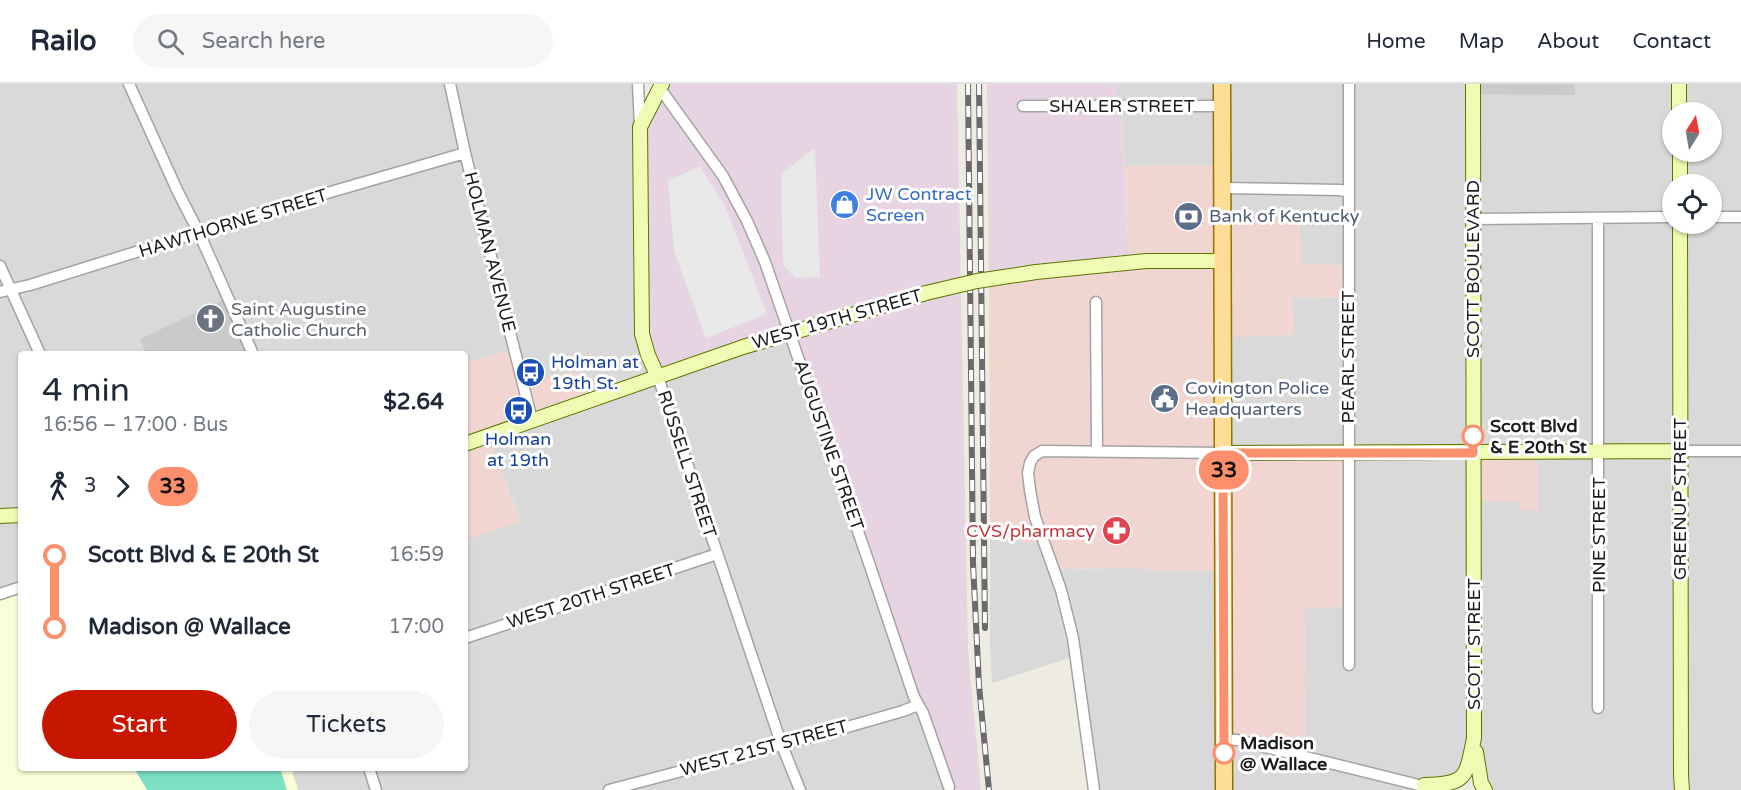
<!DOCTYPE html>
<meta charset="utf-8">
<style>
body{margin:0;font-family:"Varela Round",sans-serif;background:#f6f6f7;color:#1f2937;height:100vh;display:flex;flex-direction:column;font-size:22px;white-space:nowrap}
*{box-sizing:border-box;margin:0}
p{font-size:20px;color:#747a83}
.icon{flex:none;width:33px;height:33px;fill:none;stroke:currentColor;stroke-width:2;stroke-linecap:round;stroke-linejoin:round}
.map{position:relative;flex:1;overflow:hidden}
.sheet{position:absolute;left:18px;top:267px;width:450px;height:420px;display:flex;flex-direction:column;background:#fff;border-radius:6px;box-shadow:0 2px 4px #0004}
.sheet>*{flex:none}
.badge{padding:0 12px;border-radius:20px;font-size:21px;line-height:39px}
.needle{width:39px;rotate:11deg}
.fabs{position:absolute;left:1662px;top:18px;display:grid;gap:12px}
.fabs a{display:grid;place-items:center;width:60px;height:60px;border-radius:50%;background:#fff;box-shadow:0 2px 4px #0004;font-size:30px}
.map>.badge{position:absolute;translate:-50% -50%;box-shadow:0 0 0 3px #fff}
.legs{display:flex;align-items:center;gap:9px;height:66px;padding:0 24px;font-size:20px}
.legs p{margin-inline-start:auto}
.summary{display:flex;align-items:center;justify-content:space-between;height:102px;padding:0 24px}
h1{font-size:33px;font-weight:600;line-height:45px}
.cta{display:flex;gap:12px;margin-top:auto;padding:12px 24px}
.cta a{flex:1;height:69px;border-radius:36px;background:#c81700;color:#fff;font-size:24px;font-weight:600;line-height:69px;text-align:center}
.cta a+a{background:#f6f6f7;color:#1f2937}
ul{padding:0 24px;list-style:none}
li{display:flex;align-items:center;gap:21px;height:72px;font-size:22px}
li i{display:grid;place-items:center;width:9px;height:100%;margin:0 8px;background:currentColor}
li i::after{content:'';width:15px;height:15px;margin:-8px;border:4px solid;border-radius:50%;background:#fff}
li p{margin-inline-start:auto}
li:first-child i{background:linear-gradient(#0000 50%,currentColor 0)}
li:last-child i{background:linear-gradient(currentColor 50%,#0000 0)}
header{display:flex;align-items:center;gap:36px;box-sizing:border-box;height:84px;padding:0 30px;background:#fff;border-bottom:2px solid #e0e1e3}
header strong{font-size:28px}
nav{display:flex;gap:33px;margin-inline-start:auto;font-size:21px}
.search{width:420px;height:54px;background:#f6f6f7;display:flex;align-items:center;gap:15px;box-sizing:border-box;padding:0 21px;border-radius:33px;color:#747a83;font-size:22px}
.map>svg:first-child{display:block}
</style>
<header>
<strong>Railo</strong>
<div class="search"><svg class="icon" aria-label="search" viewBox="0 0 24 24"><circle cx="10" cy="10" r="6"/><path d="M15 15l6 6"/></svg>Search here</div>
<nav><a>Home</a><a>Map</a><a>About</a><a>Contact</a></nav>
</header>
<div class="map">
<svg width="1741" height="706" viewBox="0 0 1741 706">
<rect width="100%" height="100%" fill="#eeebe1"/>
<path fill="#dad9d9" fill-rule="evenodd" d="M0 0H638L640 68 790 250 949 703 943 706H298L291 684H465V456L520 437 489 352 523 297 514 266 465 278V270H253L140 255 146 270H21V503L0 510Z
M1117 0H1473L1575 11V0H1741V706H1485L1478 685H1468L1438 706H1094L1076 572 992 599 990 561V455L1044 460 1053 485 1139 484 1159 487 1224 486 1304 672 1305 595 1304 523H1348L1223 369V253L1292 213 1348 214V181L1301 180 1223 136 1222 81 1125 82 1122 23 1117 22ZM1672 28H1712V68H1672ZM1672 100H1712V140H1672ZM1538 369V427L1520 418H1490Z"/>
<path fill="#f0d5d0" d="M1223 81V136H1300L1301 180 1348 181V214L1292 213 1295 251 1223 253 1224 369 1348 370 1349 523 1304 524 1305 595 1304 672 1224 655V487H1159L1139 484 1053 485 1044 460 990 455 989 194 1129 179 1125 82Z
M515 266 523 297 579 287 587 318 489 352 520 438 465 456V278Z
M1538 368V427L1520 426V418H1490L1474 416 1473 369Z"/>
<path fill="#e7d3e1" d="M662 0H957L968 565 981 706H943L949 703 790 250 658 293 648 271 640 43Z
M987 0H1117V22H1122L1129 179 989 194Z"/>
<path fill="#fbffd9" d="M21 503V684H291L298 706H0V510Z"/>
<path fill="#cacaca" d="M1473 0H1575V11L1473 10Z
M227 214 253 270H146L140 255Z"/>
<path fill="#7ce0c5" d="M134 684H280L287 706H147Z"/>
<path fill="#e8e8e8" d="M815 64 820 193 795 194 783 181 781 90Z
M700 82 726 124 767 230 706 254 674 167 668 97Z"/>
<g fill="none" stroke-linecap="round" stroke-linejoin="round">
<defs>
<path id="street" d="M129 0 177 106 199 149 253 270
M450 0 465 69 532 336
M638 0 640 42
M659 3 723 92 747 137 765 178 870 482 914 613 923 629 949 703
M1023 22H1222
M1223 104 1340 106 1349 108
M1712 133H1741
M1473 135 1672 133
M0 182 40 270
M0 208 30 201 303 116 465 69
M1096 218 1097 367
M658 293 781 659 800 706
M1680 367H1741
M0 510 21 503
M465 554 717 470
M1349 581V0
M1598 624V134
M1224 655 1237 656 1431 704
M369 684 376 706
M609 706 830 648 903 627 918 621
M1094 706 1073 554 1061 506 1035 433 1030 406 1028 389 1030 379 1034 372 1042 367 1223 369"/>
<path id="secondary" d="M1679 0V28
M1680 68V100
M1680 140 1681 691 1682 706
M1036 188 1146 177H1223
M658 293 648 271 642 250 640 43 662 0
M465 360 743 263 926 209
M1223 369 1680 367
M0 432 21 431
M1476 668 1481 699 1485 706
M1424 701C1467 700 1466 694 1474 654L1473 0"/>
<path id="primary" d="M1222 0 1224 706"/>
</defs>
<use href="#street" stroke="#a3a3a3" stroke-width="13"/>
<use href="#secondary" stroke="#5b7502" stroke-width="16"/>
<use href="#primary" stroke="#947400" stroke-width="19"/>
<use href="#street" stroke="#fff" stroke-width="10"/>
<use href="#secondary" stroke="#effbb2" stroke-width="14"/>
<use href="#primary" stroke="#fedd96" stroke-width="16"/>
<defs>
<path id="rail" d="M968 0 973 479 979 601 989 706
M979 0 985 544"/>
</defs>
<use href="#rail" stroke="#6a6a6a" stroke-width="6"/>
<use href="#rail" stroke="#fff" stroke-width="4" stroke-dasharray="11" stroke-linecap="butt"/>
<defs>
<path id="secondary-bridge" d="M926 209 977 197 1036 188"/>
</defs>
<use href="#secondary-bridge" stroke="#5b7502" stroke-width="16" stroke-linecap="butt"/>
<use href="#secondary-bridge" stroke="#effbb2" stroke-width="14"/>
</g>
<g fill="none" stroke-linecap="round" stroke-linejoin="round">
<defs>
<path id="line-1" d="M1224 669 1223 369H1473V352"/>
</defs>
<use href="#line-1" stroke="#fff" stroke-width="14"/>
<use href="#line-1" stroke="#fd906c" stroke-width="9"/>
</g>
<defs>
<symbol id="shop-disc" viewBox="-11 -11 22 22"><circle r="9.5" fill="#3f7fe0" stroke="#fff"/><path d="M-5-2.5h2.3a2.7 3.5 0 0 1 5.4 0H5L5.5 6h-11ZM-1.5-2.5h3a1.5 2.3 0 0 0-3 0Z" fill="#fff"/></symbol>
<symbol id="bank-disc" viewBox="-11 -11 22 22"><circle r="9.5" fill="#5c6f8a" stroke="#fff"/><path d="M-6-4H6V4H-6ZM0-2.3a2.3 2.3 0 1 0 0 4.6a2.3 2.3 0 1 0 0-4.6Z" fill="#fff"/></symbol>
<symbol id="church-disc" viewBox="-11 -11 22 22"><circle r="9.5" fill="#6b7280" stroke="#fff"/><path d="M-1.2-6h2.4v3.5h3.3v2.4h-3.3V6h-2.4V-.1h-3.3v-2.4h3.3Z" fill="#fff"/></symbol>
<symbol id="bus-disc" viewBox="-11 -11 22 22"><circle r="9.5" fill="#1a4fb4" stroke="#fff"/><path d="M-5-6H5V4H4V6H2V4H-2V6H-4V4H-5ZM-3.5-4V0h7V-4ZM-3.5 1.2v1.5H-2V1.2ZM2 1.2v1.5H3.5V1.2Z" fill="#fff"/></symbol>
<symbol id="civic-disc" viewBox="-11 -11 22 22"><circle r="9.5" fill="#5c6f8a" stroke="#fff"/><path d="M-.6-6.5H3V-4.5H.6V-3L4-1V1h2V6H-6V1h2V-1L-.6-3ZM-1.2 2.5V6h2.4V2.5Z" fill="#fff"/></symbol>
<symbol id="pharmacy-disc" viewBox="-11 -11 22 22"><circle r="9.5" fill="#e0444e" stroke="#fff"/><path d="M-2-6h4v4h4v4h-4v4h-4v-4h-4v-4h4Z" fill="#fff"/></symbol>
</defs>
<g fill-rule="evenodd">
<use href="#shop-disc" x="828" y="104" width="33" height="33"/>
<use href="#bank-disc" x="1172" y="116" width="33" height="33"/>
<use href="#church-disc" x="194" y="218" width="33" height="33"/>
<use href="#bus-disc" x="514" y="272" width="33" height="33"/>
<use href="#civic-disc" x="1148" y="298" width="33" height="33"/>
<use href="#bus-disc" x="502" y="310" width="33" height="33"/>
<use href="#pharmacy-disc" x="1100" y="430" width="33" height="33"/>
</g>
<g fill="#fff" stroke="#fd906c" stroke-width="3">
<circle cx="1473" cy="352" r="10"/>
<circle cx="1224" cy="669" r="10"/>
</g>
<g text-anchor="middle" stroke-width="6" stroke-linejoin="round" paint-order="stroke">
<g font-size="18" fill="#1c1c1c" stroke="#fff">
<text x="1122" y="28">SHALER STREET</text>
<text transform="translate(233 139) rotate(-17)" y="6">HAWTHORNE STREET</text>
<text transform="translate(490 168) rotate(76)" y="6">HOLMAN AVENUE</text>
<text transform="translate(1473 185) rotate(-90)" y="6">SCOTT BOULEVARD</text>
<text transform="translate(837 235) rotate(-16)" y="6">WEST 19TH STREET</text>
<text transform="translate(1348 273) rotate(-90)" y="6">PEARL STREET</text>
<text transform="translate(829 361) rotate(71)" y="6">AUGUSTINE STREET</text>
<text transform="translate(687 380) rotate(72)" y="6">RUSSELL STREET</text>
<text transform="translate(1680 415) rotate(-90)" y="6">GREENUP STREET</text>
<text transform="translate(1599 451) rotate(-90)" y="6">PINE STREET</text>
<text transform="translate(591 512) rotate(-18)" y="6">WEST 20TH STREET</text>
<text transform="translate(1474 560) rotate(-90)" y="6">SCOTT STREET</text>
<text transform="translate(764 664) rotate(-15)" y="6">WEST 21ST STREET</text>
</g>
<g font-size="18" fill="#366cbe" stroke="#fff" text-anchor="start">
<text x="866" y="116">JW Contract<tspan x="866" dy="21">Screen</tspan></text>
</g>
<g font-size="18" fill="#4e5e75" stroke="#fff" text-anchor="start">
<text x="1209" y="138">Bank of Kentucky</text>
<text x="1185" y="310">Covington Police<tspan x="1185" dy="21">Headquarters</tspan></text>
</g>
<g font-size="18" fill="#5b616d" stroke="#fff" text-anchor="start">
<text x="231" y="231">Saint Augustine<tspan x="231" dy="21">Catholic Church</tspan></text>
</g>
<g font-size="18" fill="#164399" stroke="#fff" text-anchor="start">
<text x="551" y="284">Holman at<tspan x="551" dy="21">19th St.</tspan></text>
<text x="518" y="361" text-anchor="middle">Holman<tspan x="518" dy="21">at 19th</tspan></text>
</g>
<g font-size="18" font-weight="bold" fill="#1c1c1c" stroke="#fff" text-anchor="start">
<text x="1490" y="348">Scott Blvd<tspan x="1490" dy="21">&amp; E 20th St</tspan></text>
<text x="1240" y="665">Madison<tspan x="1240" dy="21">@ Wallace</tspan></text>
</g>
<g font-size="18" fill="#be3a42" stroke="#fff" text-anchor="end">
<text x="1095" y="453">CVS/pharmacy</text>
</g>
</g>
</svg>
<div class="fabs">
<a><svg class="needle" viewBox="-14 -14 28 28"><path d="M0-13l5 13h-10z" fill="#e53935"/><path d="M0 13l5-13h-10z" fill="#747a83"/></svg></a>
<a><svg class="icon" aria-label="locate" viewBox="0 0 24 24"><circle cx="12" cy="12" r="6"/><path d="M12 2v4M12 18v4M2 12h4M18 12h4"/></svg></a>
</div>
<b class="badge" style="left:1224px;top:386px;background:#fd906c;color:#111">33</b>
<section class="sheet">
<div class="summary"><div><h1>4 min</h1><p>16:56 – 17:00 · Bus</p></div><b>$2.64</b></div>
<div class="legs"><svg class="icon" aria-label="walk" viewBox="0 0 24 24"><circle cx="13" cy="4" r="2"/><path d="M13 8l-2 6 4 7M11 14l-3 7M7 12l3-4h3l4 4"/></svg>3<svg class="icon" aria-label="forward" viewBox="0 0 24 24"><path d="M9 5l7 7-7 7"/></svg><b class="badge" style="background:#fd906c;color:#111">33</b></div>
<ul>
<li><i style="color:#fd906c"></i><b>Scott Blvd &amp; E 20th St</b><p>16:59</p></li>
<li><i style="color:#fd906c"></i><b>Madison @ Wallace</b><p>17:00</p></li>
</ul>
<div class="cta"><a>Start</a><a>Tickets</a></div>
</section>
</div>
